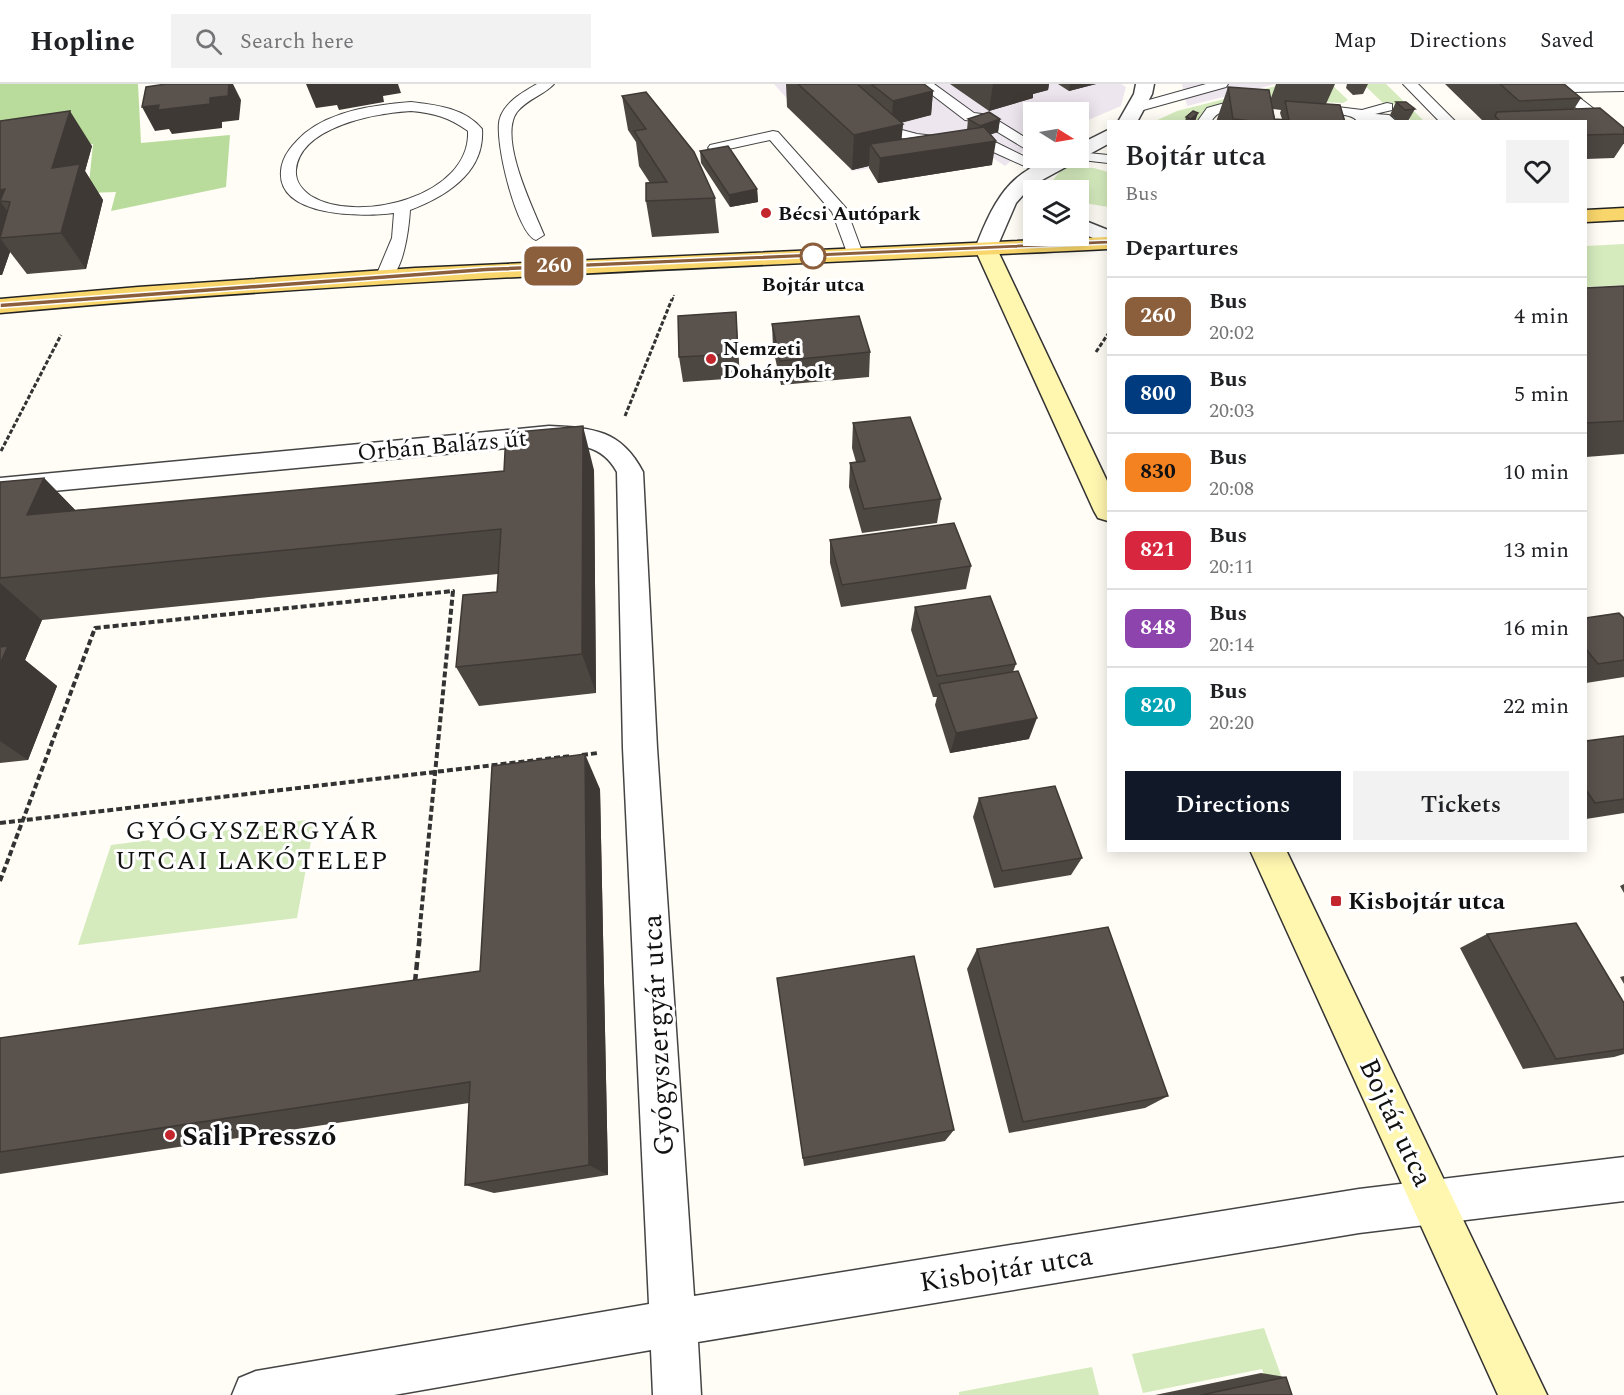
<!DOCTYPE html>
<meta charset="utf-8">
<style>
body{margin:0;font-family:Spectral,serif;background:#f2f2f2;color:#202124;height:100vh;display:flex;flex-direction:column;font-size:22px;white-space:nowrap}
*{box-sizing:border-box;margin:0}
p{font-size:20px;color:#757577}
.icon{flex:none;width:33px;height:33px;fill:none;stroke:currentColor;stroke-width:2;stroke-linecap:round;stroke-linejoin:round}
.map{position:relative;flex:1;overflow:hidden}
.panel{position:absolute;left:1107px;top:36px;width:480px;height:732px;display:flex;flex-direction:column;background:#fff;border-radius:0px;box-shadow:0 3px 15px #0003}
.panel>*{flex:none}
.badge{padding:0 12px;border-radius:9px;font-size:21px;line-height:39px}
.needle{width:39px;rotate:101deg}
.controls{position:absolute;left:1023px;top:18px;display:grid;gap:12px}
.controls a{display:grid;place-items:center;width:66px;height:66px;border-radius:0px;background:#fff;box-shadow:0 3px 15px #0003;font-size:30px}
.map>.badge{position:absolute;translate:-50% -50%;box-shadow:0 0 0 3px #fff}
h2{padding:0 18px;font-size:22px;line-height:54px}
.round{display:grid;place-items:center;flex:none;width:63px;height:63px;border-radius:0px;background:#f2f2f2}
.overview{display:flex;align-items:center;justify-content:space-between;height:102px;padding:0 18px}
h1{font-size:28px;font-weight:600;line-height:45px}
.action{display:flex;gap:12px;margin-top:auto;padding:12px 18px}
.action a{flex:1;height:69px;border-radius:0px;background:#111827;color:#fff;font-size:24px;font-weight:600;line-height:69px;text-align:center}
.action a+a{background:#f2f2f2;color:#202124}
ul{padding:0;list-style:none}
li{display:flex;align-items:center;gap:18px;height:78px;padding:0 18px;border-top:2px solid #e0e0e0}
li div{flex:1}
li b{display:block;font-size:22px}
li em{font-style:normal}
li .badge{min-width:66px;font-weight:700;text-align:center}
header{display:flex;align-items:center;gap:36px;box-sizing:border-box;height:84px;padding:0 30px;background:#fff;border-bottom:2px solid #e0e0e0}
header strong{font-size:28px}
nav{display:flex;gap:33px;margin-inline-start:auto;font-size:21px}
.search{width:420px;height:54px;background:#f2f2f2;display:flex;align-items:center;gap:15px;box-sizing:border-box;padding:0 21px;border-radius:0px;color:#757577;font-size:22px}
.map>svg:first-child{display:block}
</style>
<header>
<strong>Hopline</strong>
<div class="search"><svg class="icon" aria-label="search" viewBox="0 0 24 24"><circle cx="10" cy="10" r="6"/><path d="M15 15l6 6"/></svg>Search here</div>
<nav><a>Map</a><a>Directions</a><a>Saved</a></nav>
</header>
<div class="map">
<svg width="1624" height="1311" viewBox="0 0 1624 1311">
<rect width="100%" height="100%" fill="#fffdf5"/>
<path fill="#eee6ef" d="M774 0H1121L1126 3 1121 22 1079 40 1078 28H1034L1033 59 1005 82 982 67 852 87Z
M1182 0H1276L1187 22Z"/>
<path fill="#d5ebbd" d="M1284 0H1331L1348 16 1343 19C1319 19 1203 6 1199 37L1153 38 1177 27Z
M1363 0H1386L1424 37H1412L1391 18 1383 19Z
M1069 83 1094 84 1108 88V123L1079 118 1078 106 1055 105 1053 96 1062 85Z
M1624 160V201L1586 203V162Z
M315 735 297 834 78 861 111 761Z
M1264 1244 1288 1311H1271L1262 1285 1143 1309 1132 1270Z
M1092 1283 1099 1311H959V1308Z"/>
<path fill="#b9dc9c" d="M0 0H138L141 59 230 51 226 103 111 127 116 108 88 109 93 60 0 71Z"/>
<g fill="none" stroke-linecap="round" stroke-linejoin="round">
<defs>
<path id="lane" d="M537 0H554C544 11 527 15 517 28 498 54 533 124 544 151L536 156C517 151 493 54 500 34 505 18 523 8 537 0Z
M823 0H838L887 42 917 50 997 59 1050 85 1042 90 989 66 917 58 877 48Z
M918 0H934L974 29 989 31 1034 59V70L981 38 965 36Z
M1206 0H1228L1226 3 1136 28 1129 24 1131 21Z
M1403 0H1418L1456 38H1440Z
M1546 0H1624V7L1572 8 1624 48V59L1619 58Z
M1232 17H1253L1260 21C1247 33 1222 17 1211 38H1197L1207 24Z
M411 18C436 21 465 24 482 45 485 88 447 112 410 126 409 142 404 192 385 197L376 192 392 154 394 129C364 133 277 134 281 87 282 71 294 59 305 49 334 26 375 21 411 18ZM411 27C433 29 449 33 468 47 471 112 359 141 311 112 302 106 295 97 296 86 300 42 377 29 411 27Z
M1387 19 1392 20V26L1375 30 1389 31 1397 38H1358C1349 25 1325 35 1314 25L1321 21 1362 26Z
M773 47 778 48 846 124 863 170 861 174H849L832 128 770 56 715 68 708 64 710 61Z
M1078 68 1108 71V79L1073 75 1078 74Z"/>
<path id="street" d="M1136 0H1154L1152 10 1137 38H1118L1134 10Z
M1108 46V60L1031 102 1016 119 994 170H978L975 165C995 112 1016 74 1078 74V61Z
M1078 134 1108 146V160L1078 148Z
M549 342C594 344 621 346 643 388L657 664 694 1212 1359 1105 1624 1073V1117L1359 1149 698 1258 701 1311H653L651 1266 394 1311H232L239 1294 256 1287 649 1220 623 664 617 388C602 360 577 360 549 360L0 412V394Z"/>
<path id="secondary" d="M986 159 994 160 997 165 1108 399V437L1098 434 1094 427 975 165 978 160Z
M1250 766H1286L1547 1311H1498Z"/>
<path id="primary" d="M1624 124V136L1586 138V126Z
M1108 153V165C738 183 369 195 0 229V215L138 203 415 184Z"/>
</defs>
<use href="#lane" stroke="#444" stroke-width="2"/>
<use href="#street" stroke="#444" stroke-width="3"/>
<use href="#secondary" stroke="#333" stroke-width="3"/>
<use href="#primary" stroke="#222" stroke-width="3"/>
<path stroke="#333" stroke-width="2" stroke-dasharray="4 1.5" stroke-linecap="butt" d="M672 217 674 211"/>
<path stroke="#333" stroke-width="3" stroke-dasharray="4.5 2" stroke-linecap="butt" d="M1096 268 1108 250
M625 332 672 215
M1 367 61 251"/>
<path stroke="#333" stroke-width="4" stroke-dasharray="6 3" stroke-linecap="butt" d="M582 671 598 669
M0 739 571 672
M0 797 95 544 453 507 419 852"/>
<path stroke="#333" stroke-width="4.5" stroke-dasharray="8 4" stroke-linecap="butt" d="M415 898 420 850"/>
<use href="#lane" fill="#fff" fill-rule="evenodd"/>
<use href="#street" fill="#fff" fill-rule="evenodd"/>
<use href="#secondary" fill="#fff6b0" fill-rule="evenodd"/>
<use href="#primary" fill="#f9d66b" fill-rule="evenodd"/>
</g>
<path fill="#4d4742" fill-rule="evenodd" d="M786 0H924L933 7 931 31 901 39 903 40 901 55 967 46 968 35H1000L998 48 990 50 992 81 878 99 869 84V82L852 86 787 23Z
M950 0H1049L1048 6 1033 10V14L989 27Z
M1058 0H1096L1069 7Z
M1276 0H1335L1326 20 1345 38H1216L1228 3 1271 14ZM1273 25 1281 26 1280 29 1282 35H1275Z
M1347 0H1368L1363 10 1353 11 1346 4Z
M1445 0H1564L1581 14 1574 25 1624 44V59L1614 74 1586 75V38H1484Z
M622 12 715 114 719 149 652 153 646 117 650 99 639 82 636 58 628 46Z
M1396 18 1415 25 1408 37 1398 38 1390 31Z
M1193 27 1195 38H1185L1186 33Z
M0 37 92 62 85 87 103 116 86 185 27 190 10 168 2 191H0Z
M700 67 757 105 758 118 730 123 701 79Z
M1624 202V370L1586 373V204Z
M736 228 740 294 683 298 679 273Z
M772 240 870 268 869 293 781 301 773 264Z
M853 339 941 415 937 439 862 449 849 403 850 379 856 378 852 364Z
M594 386 596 609 479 622 456 583 497 508 498 490 42 536 25 576 57 602 28 676 0 679V398L44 394 75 426Z
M830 456 971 482 966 505 841 523 830 479Z
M915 523 1016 580 1013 588 1029 655 950 669 935 621 937 613H933L911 546Z
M1586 534H1624V593L1586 599Z
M1624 652V729L1586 735V657Z
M600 705 608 1091 494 1109 465 1101 469 1019 0 1090V954L480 887Z
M979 714 1082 774 1071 791 994 804 973 733Z
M1624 800V809L1620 802Z
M1487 850 1624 919V970L1614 973 1523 985 1460 864Z
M977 865 1168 1012 1145 1024 1009 1049 967 885Z
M1624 892V900L1620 893Z
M777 894 954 1046 945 1057 804 1082Z
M1261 1289 1286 1293 1292 1311H1155Z"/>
<path fill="#3f3936" d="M229 0H233L241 16 239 36 222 38V44L172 50 169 45 155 47 142 23 210 14Z
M306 0H398L401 9 383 12 384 18 339 26 337 21 316 24Z
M993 0H1049L1048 6 1033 10V14L989 27Z
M1070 0H1096L1069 7Z
M933 7 931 31 891 41 893 17Z
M70 27 92 62 85 87 103 116 86 185 61 149 52 84Z
M1198 29 1195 38H1190L1191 35Z
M1000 35 998 48 978 55 980 42Z
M903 40 900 71 996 57 992 81 878 99 880 74 870 60 869 82 852 86 854 51Z
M5 105 10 118 0 117 19 143 0 154V106Z
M757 105 758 118 730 123 729 111Z
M0 154 10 168 2 191H0Z
M583 342 594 386 596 609 582 570Z
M44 394 86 437 27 431Z
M0 499 42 536 25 576 57 602 28 676 0 657Z
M1037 634 1029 655 950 669 956 649Z
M585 670 600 705 608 1091 589 1081Z"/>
<path fill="#5a524d" stroke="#3f3936" stroke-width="1.5" d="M166 0H229L228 12 210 14V20L158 26 159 21 142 23 146 3Z
M328 0H341L329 2Z
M798 0H857L903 40 854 51Z
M871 0H924L933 7 893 17Z
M1500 0H1564L1581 14 1519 17Z
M1228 3 1269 6 1275 38H1261L1233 35Z
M646 8 694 68 715 114 646 117V99L667 98 634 47 646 45 622 12Z
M1285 17 1340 21 1345 38H1275V35L1289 36Z
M1396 18H1406L1415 25 1405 26Z
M1600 24 1624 44V50L1586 51V38H1501L1495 32 1497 28Z
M70 27 52 84 80 80 61 149 0 154 10 118 0 117 5 105 0 106V37Z
M1193 27 1198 29 1191 35 1186 33Z
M989 28 1000 35 980 42 968 35Z
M984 43 996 57 880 74 870 60Z
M728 62 757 105 729 111 700 67Z
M1624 202V337L1586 339V204Z
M736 228 738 270 679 273 678 232Z
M859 232 870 268 780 277 772 240Z
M910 333 941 415 864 425 850 379 865 377 853 339Z
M583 342 582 570 456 583 463 511 497 508 501 445 0 494V398L44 394 27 431 504 387 506 349Z
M954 439 971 482 842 501 830 456Z
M990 512 1016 580 937 592 915 523Z
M1619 529 1624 534V576L1598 580 1586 565V534Z
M8 562 0 580V563Z
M1018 587 1037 634 956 649 939 600Z
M1624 652V715L1595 719 1586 706V657Z
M585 670 589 1081 465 1101 470 998 0 1068V954L480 887 492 682Z
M1055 702 1082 774 1002 787 979 714Z
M1576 839 1624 919V965L1556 975 1487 850Z
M1108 843 1168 1012 1023 1038 977 865Z
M914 872 954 1046 803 1074 777 894Z
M1286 1293 1292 1311H1201Z"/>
<path fill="#8b5e3c" stroke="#fff" stroke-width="1.5" d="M1108 156 1111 160 486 188 0 224V219L486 183Z"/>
<g fill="#c4262e" stroke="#fff" stroke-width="2">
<circle cx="766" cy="129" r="6"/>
<circle cx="711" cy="275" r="6"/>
<rect x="1330" y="811" width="12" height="12" rx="3"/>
<circle cx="170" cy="1051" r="6"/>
</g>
<circle fill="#fff" stroke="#8b5e3c" stroke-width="3" cx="813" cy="172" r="12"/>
<g text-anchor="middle" stroke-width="6" stroke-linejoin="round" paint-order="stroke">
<g font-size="20" font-weight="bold" fill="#111" stroke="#fff" text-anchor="start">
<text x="778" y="136">Bécsi Autópark</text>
<text x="723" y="271">Nemzeti<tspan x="723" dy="23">Dohánybolt</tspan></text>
</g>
<g font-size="20" font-weight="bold" fill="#111" stroke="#fff">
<text x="813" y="207">Bojtár utca</text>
</g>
<g font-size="24" fill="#111" stroke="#fff">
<text transform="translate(442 361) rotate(-5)" y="8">Orbán Balázs út</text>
</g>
<g font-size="24" font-weight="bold" fill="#111" stroke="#fff" text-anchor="start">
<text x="1348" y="825">Kisbojtár utca</text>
</g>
<g font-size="26" letter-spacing="1.5" fill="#111" stroke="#fff">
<text x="252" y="755">GYÓGYSZERGYÁR<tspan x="252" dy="30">UTCAI LAKÓTELEP</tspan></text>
</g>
<g font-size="28" fill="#111" stroke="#fff">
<text transform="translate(657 951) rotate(-93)" y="10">Gyógyszergyár utca</text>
<text transform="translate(1397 1038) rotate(65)" y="10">Bojtár utca</text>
<text transform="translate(1006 1184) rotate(-9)" y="10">Kisbojtár utca</text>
</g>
<g font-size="28" font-weight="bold" fill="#111" stroke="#fff" text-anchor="start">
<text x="182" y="1061">Sali Presszó</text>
</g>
</g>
</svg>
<div class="controls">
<a><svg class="needle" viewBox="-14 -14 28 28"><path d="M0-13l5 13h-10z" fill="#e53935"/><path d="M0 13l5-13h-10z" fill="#757577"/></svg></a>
<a><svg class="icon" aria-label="layers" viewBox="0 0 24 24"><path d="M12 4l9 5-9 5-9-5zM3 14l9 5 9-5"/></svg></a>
</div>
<b class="badge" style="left:554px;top:182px;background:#8b5e3c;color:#fff">260</b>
<section class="panel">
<div class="overview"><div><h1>Bojtár utca</h1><p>Bus</p></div><a class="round"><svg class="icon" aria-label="heart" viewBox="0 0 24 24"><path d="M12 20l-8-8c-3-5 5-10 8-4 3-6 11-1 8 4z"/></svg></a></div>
<h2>Departures</h2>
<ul>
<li><span class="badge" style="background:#8b5e3c;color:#fff">260</span><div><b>Bus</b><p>20:02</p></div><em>4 min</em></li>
<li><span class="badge" style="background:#003b80;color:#fff">800</span><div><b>Bus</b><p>20:03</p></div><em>5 min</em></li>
<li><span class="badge" style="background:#f58220;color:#111">830</span><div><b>Bus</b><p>20:08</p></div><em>10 min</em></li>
<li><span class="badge" style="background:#d7263d;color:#fff">821</span><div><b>Bus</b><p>20:11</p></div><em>13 min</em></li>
<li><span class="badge" style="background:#8e44ad;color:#fff">848</span><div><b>Bus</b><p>20:14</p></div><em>16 min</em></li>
<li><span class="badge" style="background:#00a3b4;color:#fff">820</span><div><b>Bus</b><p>20:20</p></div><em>22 min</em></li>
</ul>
<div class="action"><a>Directions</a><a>Tickets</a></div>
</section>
</div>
